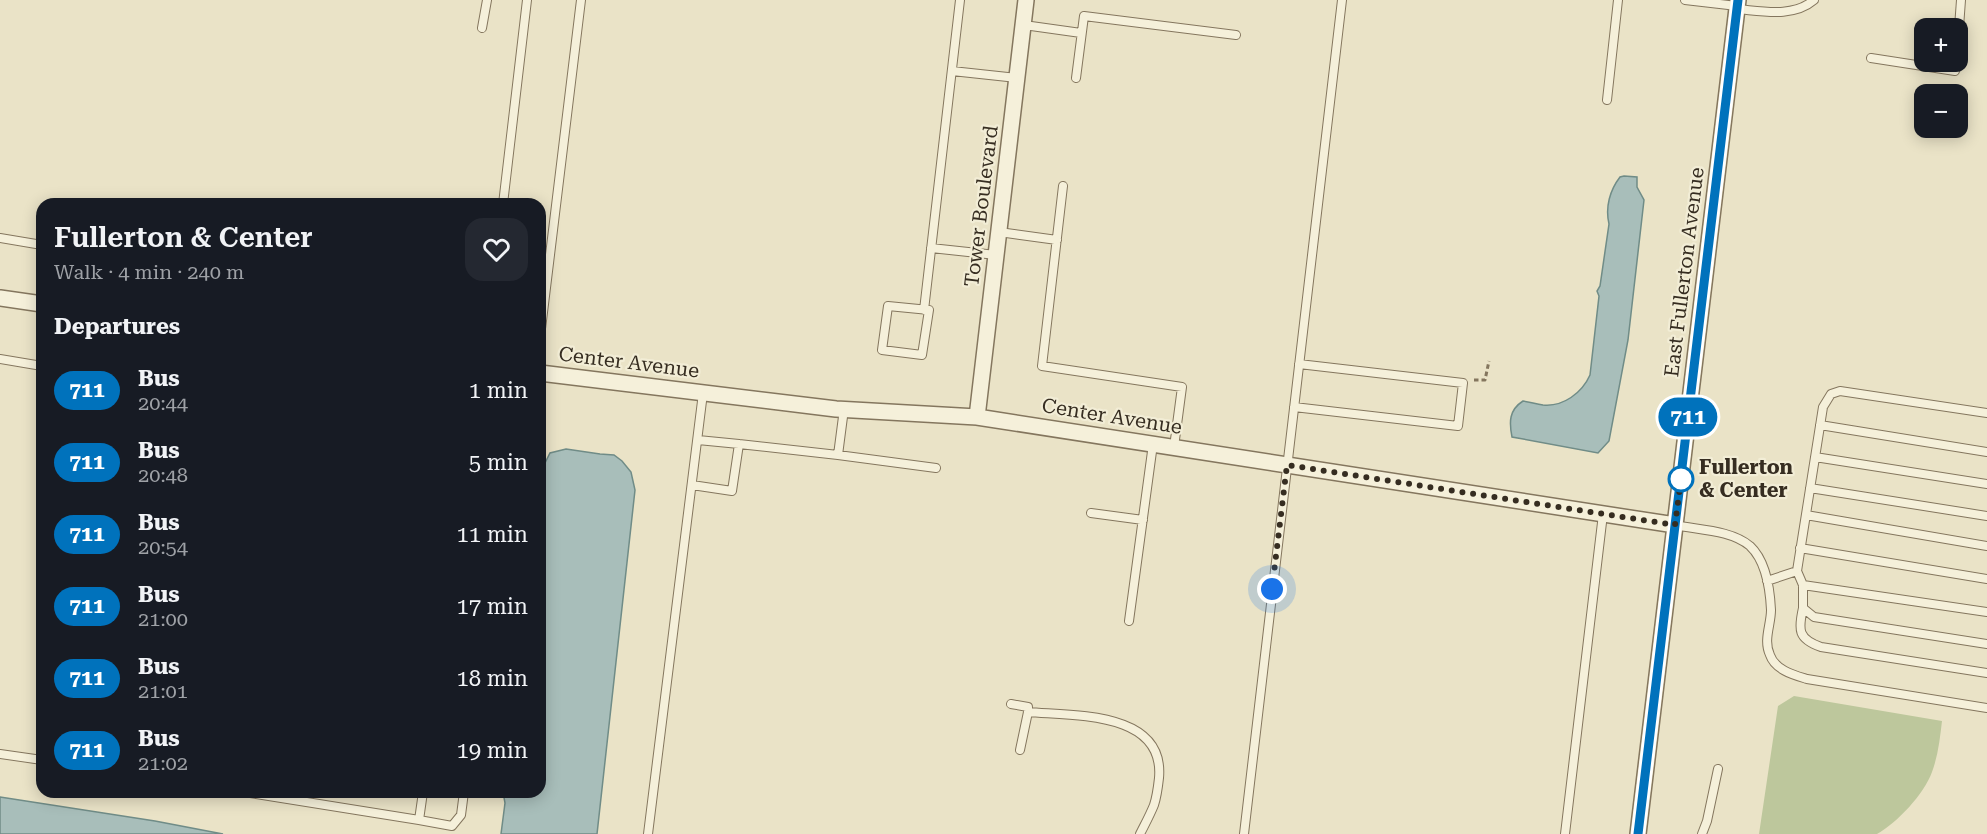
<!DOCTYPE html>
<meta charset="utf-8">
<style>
body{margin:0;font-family:"Roboto Serif",serif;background:#242831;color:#f1f3f6;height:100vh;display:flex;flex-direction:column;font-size:22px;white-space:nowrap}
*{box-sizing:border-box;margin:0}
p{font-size:20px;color:#9ea1a6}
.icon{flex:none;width:33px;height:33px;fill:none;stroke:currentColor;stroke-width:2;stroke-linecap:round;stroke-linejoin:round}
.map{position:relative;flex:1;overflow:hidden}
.panel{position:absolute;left:36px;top:198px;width:510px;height:600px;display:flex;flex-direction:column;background:#171b24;border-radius:18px;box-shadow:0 3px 15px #0003}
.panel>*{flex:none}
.badge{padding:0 12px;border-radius:20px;font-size:21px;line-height:39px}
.controls{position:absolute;left:1914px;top:18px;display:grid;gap:12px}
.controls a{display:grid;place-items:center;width:54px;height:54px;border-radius:12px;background:#171b24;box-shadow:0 3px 15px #0003;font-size:30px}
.you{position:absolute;width:30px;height:30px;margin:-15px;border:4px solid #fff;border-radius:50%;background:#1a73e8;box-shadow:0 0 0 9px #1a73e833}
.map>.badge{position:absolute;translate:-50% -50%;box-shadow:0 0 0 3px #fff}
h2{padding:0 18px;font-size:22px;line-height:54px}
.round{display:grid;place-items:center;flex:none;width:63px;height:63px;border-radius:18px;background:#242831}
.overview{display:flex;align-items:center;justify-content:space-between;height:102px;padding:0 18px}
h1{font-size:28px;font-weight:600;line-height:45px}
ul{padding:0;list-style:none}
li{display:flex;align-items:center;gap:18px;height:72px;padding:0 18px}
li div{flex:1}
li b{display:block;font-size:22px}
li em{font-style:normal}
li .badge{min-width:66px;font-weight:700;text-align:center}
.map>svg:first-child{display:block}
</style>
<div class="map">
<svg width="1987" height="834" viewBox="0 0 1987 834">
<rect width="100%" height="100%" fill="#eae3c7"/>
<path fill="#bdc79c" d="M1794 696 1942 721C1940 738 1938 756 1932 772 1924 794 1897 823 1877 834H1759L1778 706Z"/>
<path fill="#a8beba" stroke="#708c87" stroke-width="1.5" d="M1624 176 1637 177V187L1644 200 1628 340 1609 441 1598 453 1512 437C1509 422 1509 410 1523 401 1530 402 1536 404 1543 405 1563 407 1582 393 1590 375L1599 296 1597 291 1600 286 1609 224C1605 207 1610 190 1620 177Z
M566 449 600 454 614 455 622 461 631 472 635 490 597 834H501L505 803 503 792H540V488L544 465 550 453Z
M0 797 155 821 223 834H0Z"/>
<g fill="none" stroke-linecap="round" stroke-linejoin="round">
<defs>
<path id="lane" d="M1685 0 1737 6
M1737 9C1762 11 1793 18 1814 0
M1024 25 1081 33
M482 28 487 0
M1958 41 1961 0
M1871 58 1955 71 1956 62
M952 71 1017 78
M1076 78 1084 16 1236 35
M1607 100 1618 0
M1063 186 1042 366 1182 387 1174 447
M503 204 527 0
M999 232 1057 240
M0 238 42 245
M931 248 996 255
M888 306 929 310 922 355 882 350Z
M924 310 960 0
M540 337 581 0
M0 359 42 366
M1294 407 1458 426 1463 383 1299 364
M1820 425 1987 452
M739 444 838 455 844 409
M838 455 936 468
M1815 457 1987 484
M692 485 732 491 739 444 698 440
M1810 488 1987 516
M1091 513 1143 520
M1806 515 1987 546
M1675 525C1699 530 1731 530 1750 546 1766 561 1770 589 1771 610 1771 625 1763 640 1770 655 1775 670 1794 675 1807 679L1987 708
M1800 548 1987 579
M1797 571 1803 585 1987 612
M1767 581 1797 571 1823 407 1831 394 1840 391 1987 413
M1803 585V608L1814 617 1987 644
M1803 608C1798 630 1798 639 1821 647L1987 673
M1129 621 1153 444
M1011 704 1028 707V712C1074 716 1165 711 1159 778 1158 787 1157 796 1154 805 1150 815 1145 824 1140 834
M1020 750 1028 712
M0 754 42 760
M244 792 419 820 423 792
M419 820 452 826 461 815 464 792
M648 834 703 393
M1244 834 1342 0
M1565 834 1603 514
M1702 834 1707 821 1718 769"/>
<path id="street" d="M0 298 42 304
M540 373 836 409 977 417 1675 525
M977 417 1026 0
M1638 834 1738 0"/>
</defs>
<use href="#lane" stroke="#84765e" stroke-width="10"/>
<use href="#street" stroke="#84765e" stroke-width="18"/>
<path stroke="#84765e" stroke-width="3" stroke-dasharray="4.5 3" stroke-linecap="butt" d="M1474 380H1485L1489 361"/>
<use href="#lane" stroke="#f5f0da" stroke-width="8"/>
<use href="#street" stroke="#f5f0da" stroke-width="15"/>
</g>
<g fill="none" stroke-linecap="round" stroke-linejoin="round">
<defs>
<path id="line" d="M1638 834 1738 0"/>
</defs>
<use href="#line" stroke="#fff" stroke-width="14"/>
<use href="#line" stroke="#0072bc" stroke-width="9"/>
<path stroke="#362d21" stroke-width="6" stroke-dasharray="0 10.8" d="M1272 589 1287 465 1675 525 1681 479"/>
</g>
<circle fill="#fff" stroke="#0072bc" stroke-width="3" cx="1681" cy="479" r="12"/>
<g text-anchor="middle" stroke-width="4.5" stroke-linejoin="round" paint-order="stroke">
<g font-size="20" fill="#362d21" stroke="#f2edd6">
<text transform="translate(981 206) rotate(-83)" y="7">Tower Boulevard</text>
<text transform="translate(1684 272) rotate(-83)" y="7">East Fullerton Avenue</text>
<text transform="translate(629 362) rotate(7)" y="7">Center Avenue</text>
<text transform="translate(1112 416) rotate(9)" y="7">Center Avenue</text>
</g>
<g font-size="20" font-weight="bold" fill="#362d21" stroke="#f2edd6" text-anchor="start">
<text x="1699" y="474">Fullerton<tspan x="1699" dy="23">&amp; Center</tspan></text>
</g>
</g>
</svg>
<div class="controls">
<a>+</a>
<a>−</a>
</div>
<div class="you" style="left:1272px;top:589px"></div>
<b class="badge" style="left:1688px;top:417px;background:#0072bc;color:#fff">711</b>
<section class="panel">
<div class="overview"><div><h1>Fullerton &amp; Center</h1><p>Walk · 4 min · 240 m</p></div><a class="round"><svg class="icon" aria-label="heart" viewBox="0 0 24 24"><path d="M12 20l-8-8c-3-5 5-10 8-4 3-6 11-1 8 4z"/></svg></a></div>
<h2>Departures</h2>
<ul>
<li><span class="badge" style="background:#0072bc;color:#fff">711</span><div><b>Bus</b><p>20:44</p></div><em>1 min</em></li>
<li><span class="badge" style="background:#0072bc;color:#fff">711</span><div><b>Bus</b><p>20:48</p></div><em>5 min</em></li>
<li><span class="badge" style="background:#0072bc;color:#fff">711</span><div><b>Bus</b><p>20:54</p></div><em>11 min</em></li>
<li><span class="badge" style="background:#0072bc;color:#fff">711</span><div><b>Bus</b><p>21:00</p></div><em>17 min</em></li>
<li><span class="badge" style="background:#0072bc;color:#fff">711</span><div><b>Bus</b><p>21:01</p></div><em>18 min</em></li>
<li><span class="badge" style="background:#0072bc;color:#fff">711</span><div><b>Bus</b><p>21:02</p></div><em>19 min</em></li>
</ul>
</section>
</div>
